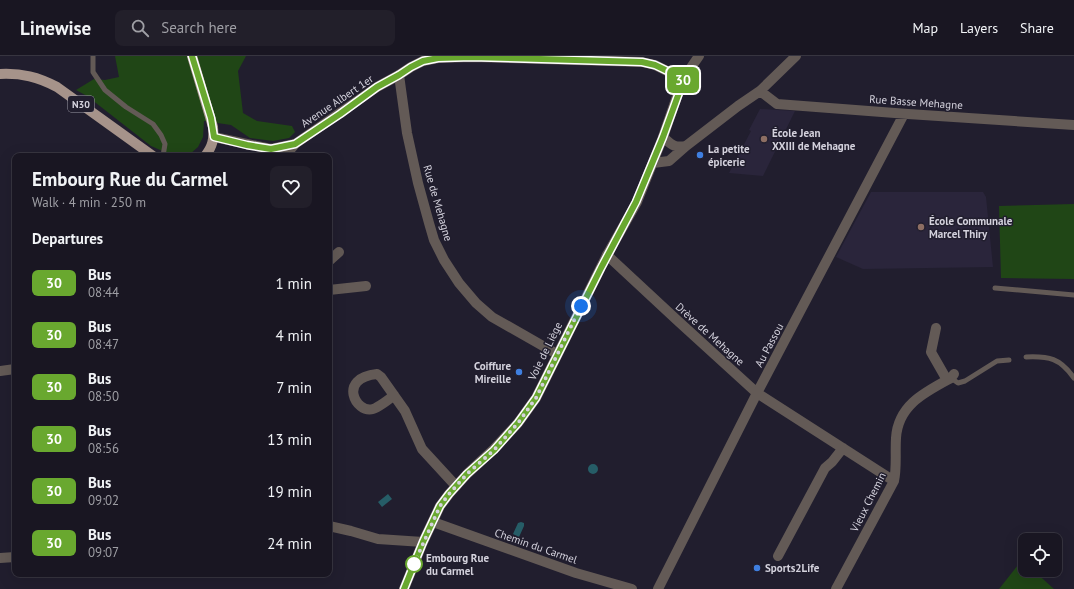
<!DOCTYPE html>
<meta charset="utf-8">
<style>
body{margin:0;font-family:"PT Sans",sans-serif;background:#221f2a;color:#f1f3f6;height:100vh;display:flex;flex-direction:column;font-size:15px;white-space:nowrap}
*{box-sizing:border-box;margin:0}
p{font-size:13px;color:#9f9fa5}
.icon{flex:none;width:22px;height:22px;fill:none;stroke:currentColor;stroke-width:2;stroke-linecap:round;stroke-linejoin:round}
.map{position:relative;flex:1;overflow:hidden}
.details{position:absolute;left:12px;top:97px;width:320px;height:424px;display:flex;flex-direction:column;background:#191622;border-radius:8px;box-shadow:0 4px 16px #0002,0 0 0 1px #373540}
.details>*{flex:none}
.badge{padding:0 8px;border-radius:6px;font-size:14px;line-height:26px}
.buttons{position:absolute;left:1018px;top:477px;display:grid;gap:8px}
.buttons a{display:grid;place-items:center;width:44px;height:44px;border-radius:8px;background:#191622;box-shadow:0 4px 16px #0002,0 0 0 1px #373540;font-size:20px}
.you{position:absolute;width:20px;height:20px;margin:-10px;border:3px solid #fff;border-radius:50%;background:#1a73e8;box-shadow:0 0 0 6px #1a73e833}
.map>.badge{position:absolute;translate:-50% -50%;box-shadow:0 0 0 2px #fff}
h2{padding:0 20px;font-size:15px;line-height:36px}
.round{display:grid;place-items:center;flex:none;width:42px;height:42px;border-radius:8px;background:#221f2a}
.head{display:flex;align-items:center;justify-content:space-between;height:68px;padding:0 20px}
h1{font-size:19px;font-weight:700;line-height:30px}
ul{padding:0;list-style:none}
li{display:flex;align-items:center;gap:12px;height:52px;padding:0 20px}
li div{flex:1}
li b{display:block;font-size:15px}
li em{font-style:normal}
li .badge{min-width:44px;font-weight:700;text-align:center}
header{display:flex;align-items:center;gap:24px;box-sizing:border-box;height:56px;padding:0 20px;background:#191622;border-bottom:1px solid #373540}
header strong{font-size:19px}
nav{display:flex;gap:22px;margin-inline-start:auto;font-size:14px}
.search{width:280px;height:36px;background:#221f2a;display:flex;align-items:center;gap:10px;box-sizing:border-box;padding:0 14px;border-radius:8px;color:#9f9fa5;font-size:15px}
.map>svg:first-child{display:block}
</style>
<header>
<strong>Linewise</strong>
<div class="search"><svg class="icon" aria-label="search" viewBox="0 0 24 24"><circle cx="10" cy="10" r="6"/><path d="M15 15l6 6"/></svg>Search here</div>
<nav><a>Map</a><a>Layers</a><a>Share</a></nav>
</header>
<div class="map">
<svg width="1074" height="533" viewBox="0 0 1074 533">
<rect width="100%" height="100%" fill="#211e2e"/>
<path fill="#2a253b" d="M760 53 795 55 763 120 729 117 751 75 749 74Z
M871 136H983L986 141 993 211 863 213 836 201Z"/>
<path fill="#204616" d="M115 0H246L238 15 243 57 257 65 292 70 295 76 289 82 273 85 250 82 231 69 204 65 203 81 198 91 190 98 174 100 151 90 87 40 76 34 94 23 105 24 119 21Z
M1074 148V223L1001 222 999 150Z
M1022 504 1025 507V514H1033L1054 533H999Z"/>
<path fill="#265d67" d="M588 413a5 5 0 1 1 10 0a5 5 0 1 1-10 0Z
M388 438 392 443 382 451 378 446Z
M521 466 524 467V470L519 481 513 478 518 467Z"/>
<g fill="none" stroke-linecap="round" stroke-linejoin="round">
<path stroke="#635a56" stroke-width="5" d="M93 0V16L105 34 126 51 153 68 161 79 165 88 163 100
M995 232 1074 239
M1026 301C1049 300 1060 302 1074 322
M951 322 958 327 965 325 997 305 1009 304"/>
<path stroke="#635a56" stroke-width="10" d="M399 19 407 77 418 127 429 167 434 184 444 204 459 227 476 247 492 261 557 298
M683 23 699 0
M760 35 777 48 908 58 1074 69
M663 81C672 89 674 92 686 90
M285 100 295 88
M653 107 669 105 686 90 738 50 760 35 796 0
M607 199 678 265 757 337 894 425
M329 205 339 196
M329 234 366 230
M936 272 931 296 947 324
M0 315 15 313
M394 339C390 343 377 352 373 353 356 358 337 322 377 318L381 321 405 355 422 393 456 430
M433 466 576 517 632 533
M329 470 351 475 378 483 423 486
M778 500 825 412 832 406 843 392
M0 502 15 501
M658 533 757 337 904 58
M836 533 894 425C897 411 895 397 896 382 898 349 925 336 951 322L954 318"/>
<path stroke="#635a56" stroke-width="10" d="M214 81 271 93 295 88 377 31 399 19 411 11 423 5 438 2 472 1 642 6 655 9 683 23 663 81 637 146 607 199 536 342 518 367 494 393 467 418 449 438 440 450 423 486 404 533"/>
<path stroke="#a6938a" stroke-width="10" d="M192 0 213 71C214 83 213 90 205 100
M0 18C22 17 38 21 57 31L153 100"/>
</g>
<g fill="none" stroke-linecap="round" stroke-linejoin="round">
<defs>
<path id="line" d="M192 0 211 62 214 81 247 89 271 93 295 88 340 58 377 31 399 19 411 11 423 5 438 2 472 1 642 6 655 9 684 23 663 81 636 146 601 212 536 342 518 367 494 394 467 418 449 438 440 450 423 486 404 533"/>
</defs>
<use href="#line" stroke="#fff" stroke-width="9"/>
<use href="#line" stroke="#69a82f" stroke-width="6"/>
<path stroke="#d4d2dd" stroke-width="4" stroke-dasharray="0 7.2" d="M414 508 440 450 449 438 467 418 494 394 518 367 536 342 581 250"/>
</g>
<g fill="#8d6e63" stroke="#211e2e" stroke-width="1.5">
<circle cx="764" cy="83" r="4"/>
<circle cx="921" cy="171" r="4"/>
</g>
<g fill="#3f7fe0" stroke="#211e2e" stroke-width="1.5">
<circle cx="700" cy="99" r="4"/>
<circle cx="519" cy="316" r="4"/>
<circle cx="757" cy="512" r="4"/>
</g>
<circle fill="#fff" stroke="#69a82f" stroke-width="2" cx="414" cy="508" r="8"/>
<g text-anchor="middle" stroke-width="3" stroke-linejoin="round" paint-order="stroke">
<rect fill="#211e2e" stroke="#9e9ca8" stroke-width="1" x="68" y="40" width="26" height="16" rx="3"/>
<g font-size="10" font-weight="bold" fill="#d4d2dd">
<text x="81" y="52">N30</text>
</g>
<g font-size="11" fill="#d4d2dd" stroke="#211e2e">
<text transform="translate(337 45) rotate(-34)" y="4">Avenue Albert 1er</text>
<text transform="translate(916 46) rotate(4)" y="4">Rue Basse Mehagne</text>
<text transform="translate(438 147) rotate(74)" y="4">Rue de Mehagne</text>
<text transform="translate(710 278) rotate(42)" y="4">Drève de Mehagne</text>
<text transform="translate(769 289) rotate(-62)" y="4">Au Passou</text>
<text transform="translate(545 295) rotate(-64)" y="4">Voie de Liège</text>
<text transform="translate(868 446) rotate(-63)" y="4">Vieux Chemin</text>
<text transform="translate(536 490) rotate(19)" y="4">Chemin du Carmel</text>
</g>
<g font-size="11" font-weight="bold" fill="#d4d2dd" stroke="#211e2e" text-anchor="start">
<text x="772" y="81">École Jean<tspan x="772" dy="13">XXIII de Mehagne</tspan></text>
<text x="708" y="97">La petite<tspan x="708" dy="13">épicerie</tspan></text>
<text x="929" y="169">École Communale<tspan x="929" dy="13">Marcel Thiry</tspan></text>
<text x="511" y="314" text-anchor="end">Coiffure<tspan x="511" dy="13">Mireille</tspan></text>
<text x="765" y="516">Sports2Life</text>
</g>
<g font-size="11" font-weight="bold" fill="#d4d2dd" stroke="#211e2e" text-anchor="start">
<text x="426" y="506">Embourg Rue<tspan x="426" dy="13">du Carmel</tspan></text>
</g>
</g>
</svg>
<div class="buttons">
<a><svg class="icon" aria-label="locate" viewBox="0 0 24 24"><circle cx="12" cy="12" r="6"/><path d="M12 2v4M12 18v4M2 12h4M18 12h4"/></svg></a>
</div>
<div class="you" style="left:581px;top:250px"></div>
<b class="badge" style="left:683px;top:24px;background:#69a82f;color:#fff">30</b>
<section class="details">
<div class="head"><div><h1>Embourg Rue du Carmel</h1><p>Walk · 4 min · 250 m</p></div><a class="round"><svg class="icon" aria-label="heart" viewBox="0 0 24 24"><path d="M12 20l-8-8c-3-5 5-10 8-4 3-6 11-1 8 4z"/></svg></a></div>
<h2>Departures</h2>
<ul>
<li><span class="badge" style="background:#69a82f;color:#fff">30</span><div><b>Bus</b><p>08:44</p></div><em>1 min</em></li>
<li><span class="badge" style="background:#69a82f;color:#fff">30</span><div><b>Bus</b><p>08:47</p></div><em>4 min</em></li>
<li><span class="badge" style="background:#69a82f;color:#fff">30</span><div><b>Bus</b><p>08:50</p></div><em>7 min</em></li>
<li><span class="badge" style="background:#69a82f;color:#fff">30</span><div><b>Bus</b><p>08:56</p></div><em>13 min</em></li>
<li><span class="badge" style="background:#69a82f;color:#fff">30</span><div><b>Bus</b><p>09:02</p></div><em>19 min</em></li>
<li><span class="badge" style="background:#69a82f;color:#fff">30</span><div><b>Bus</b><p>09:07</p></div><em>24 min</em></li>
</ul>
</section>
</div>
